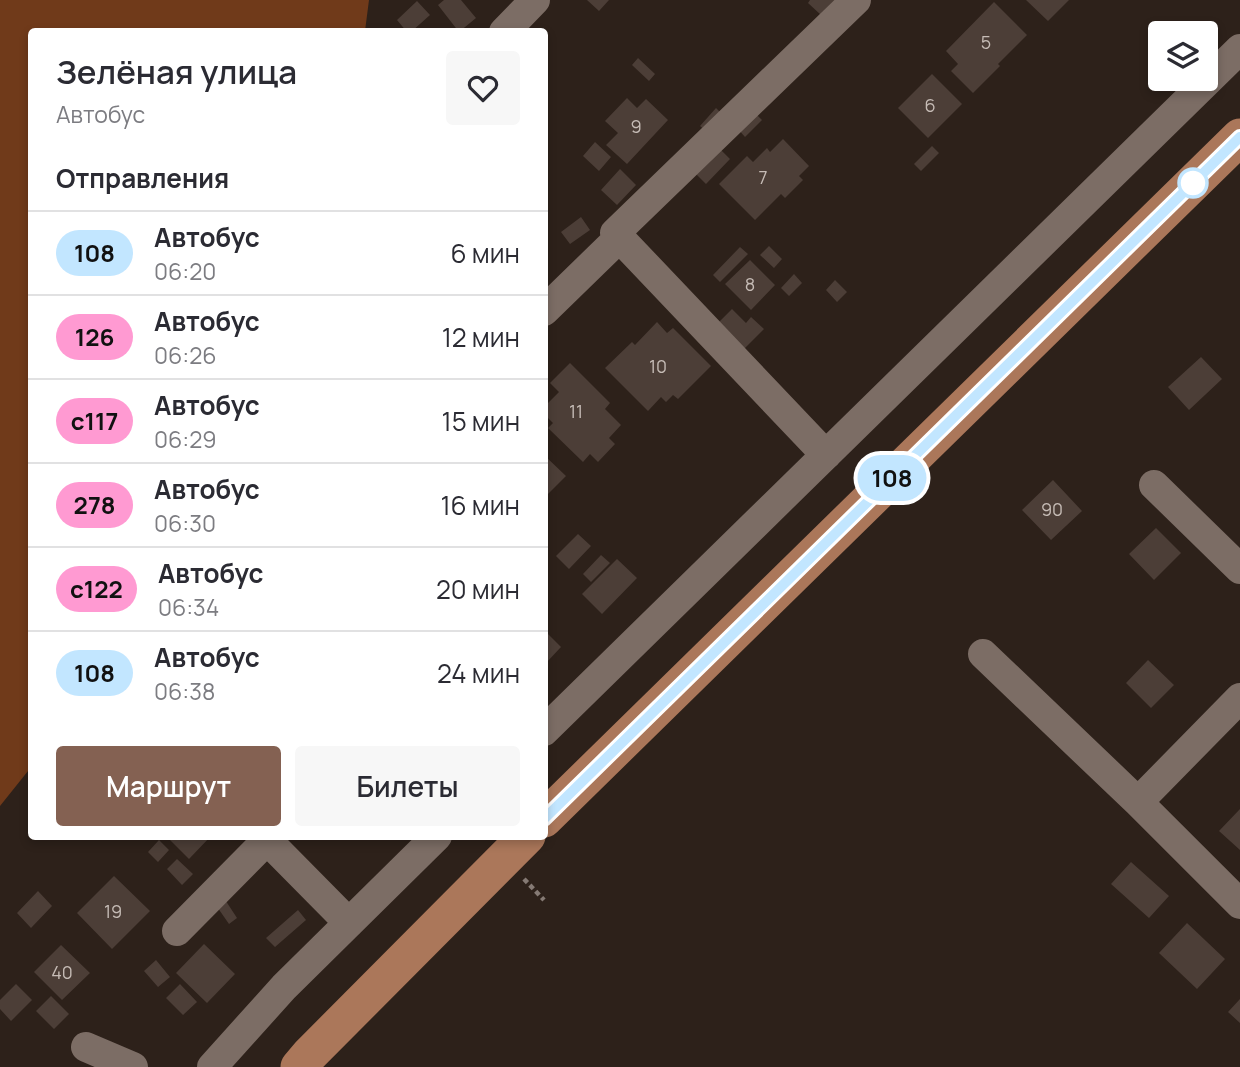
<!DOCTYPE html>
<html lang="ru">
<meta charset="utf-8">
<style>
body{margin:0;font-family:Manrope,sans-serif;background:#f7f7f7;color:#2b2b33;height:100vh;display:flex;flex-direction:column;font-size:26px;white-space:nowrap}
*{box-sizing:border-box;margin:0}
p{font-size:23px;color:#7c7c81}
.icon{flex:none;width:38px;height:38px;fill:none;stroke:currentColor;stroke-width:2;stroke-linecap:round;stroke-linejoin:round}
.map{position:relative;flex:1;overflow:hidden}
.panel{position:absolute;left:28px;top:28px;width:520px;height:812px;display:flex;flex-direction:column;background:#fff;border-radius:7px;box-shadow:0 4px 10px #0003}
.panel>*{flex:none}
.badge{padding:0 14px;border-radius:23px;font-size:24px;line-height:46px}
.fabs{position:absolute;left:1148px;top:21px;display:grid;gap:14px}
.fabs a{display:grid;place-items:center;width:70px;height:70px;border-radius:7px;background:#fff;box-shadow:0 4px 10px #0003;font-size:35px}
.map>.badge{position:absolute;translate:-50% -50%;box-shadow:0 0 0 4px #fff}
h2{padding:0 28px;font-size:26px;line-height:63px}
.round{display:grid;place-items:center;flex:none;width:74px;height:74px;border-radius:7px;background:#f7f7f7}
.head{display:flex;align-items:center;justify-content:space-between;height:119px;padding:0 28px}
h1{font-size:33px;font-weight:600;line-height:52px}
.cta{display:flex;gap:14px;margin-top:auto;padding:14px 28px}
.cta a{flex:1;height:80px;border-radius:7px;background:#846152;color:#fff;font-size:28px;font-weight:600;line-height:80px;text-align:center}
.cta a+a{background:#f7f7f7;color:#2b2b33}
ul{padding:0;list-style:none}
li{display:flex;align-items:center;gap:21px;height:84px;padding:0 28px;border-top:2px solid #e1e1e2}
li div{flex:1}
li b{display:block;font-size:26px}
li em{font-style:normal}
li .badge{min-width:77px;font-weight:700;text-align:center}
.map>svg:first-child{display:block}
</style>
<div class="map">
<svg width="1240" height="1067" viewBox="0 0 1240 1067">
<rect width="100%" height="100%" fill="#2d211a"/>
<path fill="#703a1a" d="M0 0H369L365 31 32 32V766L0 806Z"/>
<path fill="#4c3e37" d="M444 0H461L476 18 459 32 438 5Z
M587 0H609L599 11Z
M810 0H836L821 15 808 3Z
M1026 0H1069L1048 21Z
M417 1 430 15 411 32H407L397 20Z
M994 2 1027 35 998 64 1000 66 973 93 951 71 958 64 946 51Z
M638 58 655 74 649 81 632 65Z
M932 74 962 104 928 138 898 108Z
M627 98 637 108 646 99 668 120 627 164 606 145 618 133 605 121Z
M716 108 724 116 708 133 700 126Z
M753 111 762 120 745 137 737 128Z
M783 139 809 166 799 176 803 180 785 198 781 194 755 220 719 184 747 156 753 162 767 148 770 152Z
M595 142 611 157 599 171 583 156Z
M717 146 730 159 706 184 693 171Z
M932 146 939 153 921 171 914 164Z
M620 169 636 185 617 205 601 190Z
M581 217 590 230 570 244 561 232Z
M769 246 782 259 774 268 760 255Z
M740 247 748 254 720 282 713 275Z
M750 260 775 285 751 310 725 284Z
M794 274 802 283 789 296 781 288Z
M835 280 847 292 837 302 826 290Z
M732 309 746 323 751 317 764 329 743 350 717 324Z
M657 322 667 333 673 328 711 366 678 399 673 395 666 402 661 397 648 411 605 368 632 342 635 345Z
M1201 357 1222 379 1189 410 1168 387Z
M570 363 610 403 605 409 621 425 609 438 615 444 598 462 590 454 583 462 548 428 553 423 544 414V407L559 392 550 383Z
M544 455 566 476 544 498Z
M1053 480 1082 511 1051 540 1022 510Z
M1156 528 1181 553 1154 580 1129 554Z
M578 534 591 546 569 569 556 556Z
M601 555 610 563 591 582 583 574Z
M617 559 637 578 602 614 582 594Z
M544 630 561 647 546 663 544 661Z
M1148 660 1174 685 1151 708 1126 683Z
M1240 809V850L1219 831Z
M166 836H211L189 859Z
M159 840 169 850 158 862 148 852Z
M177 859 193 874 182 885 167 869Z
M1131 862 1169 896 1149 918 1111 884Z
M114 876 150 911 112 949 77 913Z
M38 891 52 906 31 928 17 913Z
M222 895 237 918 229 924 213 901Z
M298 910 306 920 275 947 266 938Z
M1187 923 1225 959 1197 989 1159 953Z
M204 944 235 974 207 1003 176 973Z
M61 945 90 973 62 1000 34 972Z
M156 960 170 977 158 987 144 971Z
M16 984 32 1000 11 1021 0 1009V1000Z
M180 984 197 1002 183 1015 166 998Z
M51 996 69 1014 54 1029 36 1011Z
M1240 999V1023L1228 1012Z"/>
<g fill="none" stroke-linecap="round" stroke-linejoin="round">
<path stroke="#857a74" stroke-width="4.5" stroke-dasharray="5 3.5" stroke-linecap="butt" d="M524 879 544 900"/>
<path stroke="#7c6d65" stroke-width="30" d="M504 32 535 0
M544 311 620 237
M826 455 615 233 856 0
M1154 485 1240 569
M983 654 1138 802
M1240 698 1138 802 1240 904
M544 731 1240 49
M267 840 349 923
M177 931 271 836
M86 1047 133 1067
M212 1067 284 987 437 836"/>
<path stroke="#ab775a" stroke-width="37" d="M544 819 1240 137
M299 1067 310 1054 527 836"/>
</g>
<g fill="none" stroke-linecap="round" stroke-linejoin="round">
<defs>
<path id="line" d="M544 819 1240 137"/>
</defs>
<use href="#line" stroke="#fff" stroke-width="16"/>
<use href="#line" stroke="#c2e6ff" stroke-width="10"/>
</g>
<circle fill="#fff" stroke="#c2e6ff" stroke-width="3.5" cx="1193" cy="183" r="14"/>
<g text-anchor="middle" stroke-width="5" stroke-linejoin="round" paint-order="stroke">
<g font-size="18" fill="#c6bcb6">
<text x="986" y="49">5</text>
<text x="930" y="112">6</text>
<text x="636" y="133">9</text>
<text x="763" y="184">7</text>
<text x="750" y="291">8</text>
<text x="658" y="373">10</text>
<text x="576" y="418">11</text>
<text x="1052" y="516">90</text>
<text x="113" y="918">19</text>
<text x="62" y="979">40</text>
</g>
</g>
</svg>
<div class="fabs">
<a><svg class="icon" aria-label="layers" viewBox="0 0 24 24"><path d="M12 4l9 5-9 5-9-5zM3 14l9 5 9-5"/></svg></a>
</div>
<b class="badge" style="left:892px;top:478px;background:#c2e6ff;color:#111">108</b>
<section class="panel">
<div class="head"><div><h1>Зелёная улица</h1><p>Автобус</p></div><a class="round"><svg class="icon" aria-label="heart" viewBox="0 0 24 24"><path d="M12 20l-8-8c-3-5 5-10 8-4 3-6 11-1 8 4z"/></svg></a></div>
<h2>Отправления</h2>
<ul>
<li><span class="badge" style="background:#c2e6ff;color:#111">108</span><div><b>Автобус</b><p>06:20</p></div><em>6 мин</em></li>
<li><span class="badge" style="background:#ff9ad2;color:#111">126</span><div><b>Автобус</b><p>06:26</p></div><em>12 мин</em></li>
<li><span class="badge" style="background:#ff9ad2;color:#111">с117</span><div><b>Автобус</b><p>06:29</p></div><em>15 мин</em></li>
<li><span class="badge" style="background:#ff9ad2;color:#111">278</span><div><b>Автобус</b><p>06:30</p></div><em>16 мин</em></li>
<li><span class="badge" style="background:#ff9ad2;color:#111">с122</span><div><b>Автобус</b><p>06:34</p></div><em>20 мин</em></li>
<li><span class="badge" style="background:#c2e6ff;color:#111">108</span><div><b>Автобус</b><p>06:38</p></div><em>24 мин</em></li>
</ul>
<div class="cta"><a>Маршрут</a><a>Билеты</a></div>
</section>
</div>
